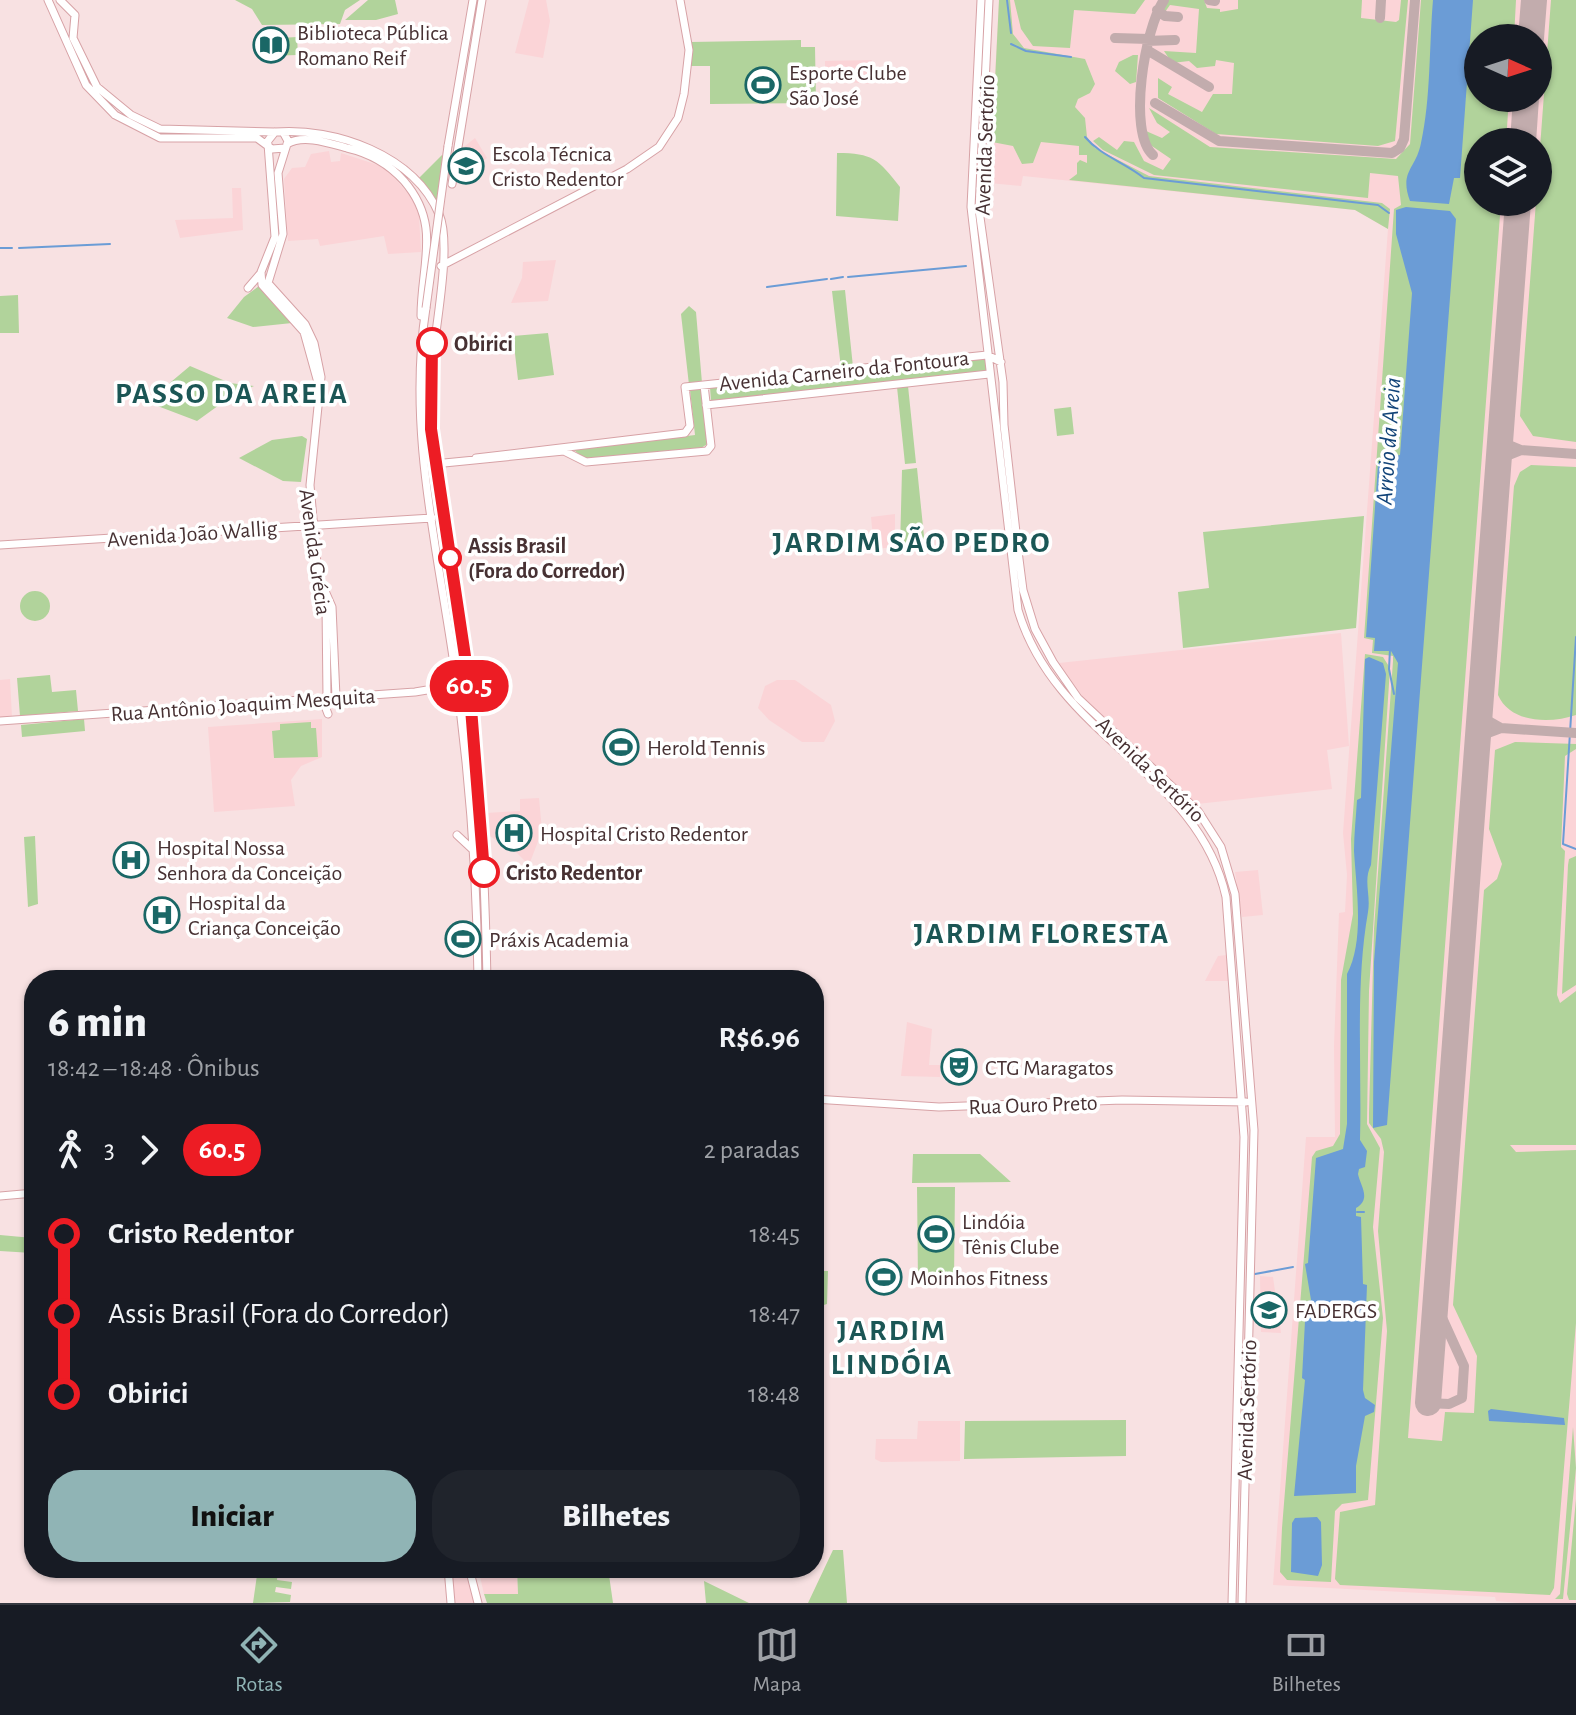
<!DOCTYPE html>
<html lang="pt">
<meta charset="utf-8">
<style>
body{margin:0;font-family:"Alegreya Sans",sans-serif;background:#20242c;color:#f1f3f6;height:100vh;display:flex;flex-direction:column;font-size:30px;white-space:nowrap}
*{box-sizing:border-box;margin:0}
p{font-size:26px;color:#9ea1a6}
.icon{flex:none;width:44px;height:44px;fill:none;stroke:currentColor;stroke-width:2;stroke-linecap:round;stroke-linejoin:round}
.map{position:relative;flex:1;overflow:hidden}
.panel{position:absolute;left:24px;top:970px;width:800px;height:608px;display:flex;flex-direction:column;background:#171b24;border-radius:32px;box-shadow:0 2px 6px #0004}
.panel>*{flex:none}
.badge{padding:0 16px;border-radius:26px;font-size:28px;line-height:52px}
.needle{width:52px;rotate:93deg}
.tools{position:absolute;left:1464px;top:24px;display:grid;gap:16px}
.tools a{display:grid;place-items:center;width:88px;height:88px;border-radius:50%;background:#171b24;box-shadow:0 2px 6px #0004;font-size:40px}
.map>.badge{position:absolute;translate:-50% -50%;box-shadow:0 0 0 4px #fff}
.legs{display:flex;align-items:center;gap:12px;height:88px;padding:0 24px;font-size:26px}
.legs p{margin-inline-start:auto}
.overview{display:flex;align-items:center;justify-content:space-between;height:136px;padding:0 24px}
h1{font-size:44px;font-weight:800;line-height:60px}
.action{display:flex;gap:16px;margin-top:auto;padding:16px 24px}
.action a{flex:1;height:92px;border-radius:32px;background:#90b4b5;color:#111;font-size:32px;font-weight:800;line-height:92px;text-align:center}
.action a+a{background:#20242c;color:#f1f3f6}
ul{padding:0 24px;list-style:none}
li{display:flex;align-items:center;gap:28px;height:80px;font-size:30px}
li i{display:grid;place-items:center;width:12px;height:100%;margin:0 10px;background:currentColor}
li i::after{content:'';width:20px;height:20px;margin:-10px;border:6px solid;border-radius:50%;background:#171b24}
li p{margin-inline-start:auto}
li:first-child i{background:linear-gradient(#0000 50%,currentColor 0)}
li:last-child i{background:linear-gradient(currentColor 50%,#0000 0)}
.tabs{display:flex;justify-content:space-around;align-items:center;height:112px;border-top:2px solid #363941;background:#171b24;font-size:22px;color:#9ea1a6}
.tabs a{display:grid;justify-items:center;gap:4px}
.tabs .on{color:#90b4b5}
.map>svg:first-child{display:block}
</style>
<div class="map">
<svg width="1576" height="1603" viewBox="0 0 1576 1603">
<rect width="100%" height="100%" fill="#f8e1e2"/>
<path fill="#fbd4d7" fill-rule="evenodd" d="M529 0H546L550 21 543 58 515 53Z
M999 0H1576V1603H1520L1496 1601 1495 1597 1273 1585 1306 1137H1335L1334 1046 1339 913 1345 912 1347 875 1343 833 1388 229 1355 210 1023 176 1021 186 989 183ZM1478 38H1538V98H1478ZM1478 142H1538V202H1478Z
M872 60 871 84 825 80V61Z
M475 138 487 158 458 178 460 150Z
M329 151 331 162 340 161 341 153 378 165 391 174 412 198 419 215 421 252 388 254 384 236 320 246 318 239 288 241 284 179 292 168 305 167 311 154Z
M232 188H241L243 230 180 238 175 220 233 218Z
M556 260 548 301 511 303 522 278 523 262Z
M895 514V547L874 549 871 517Z
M1341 633 1349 746 1327 750 1332 789 1197 804 1083 697 1059 663Z
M10 679 12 717 0 718V680Z
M777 680H795L831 705 835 721 824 742H802L769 720 758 708 765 686Z
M322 719V757L301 766 291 780 295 806 214 812 208 727Z
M539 798 542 831 529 865 517 853 488 835 486 813 520 811V799Z
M1258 870 1263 915 1242 917 1235 872Z
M1227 955 1229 981H1205L1218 956Z
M907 1022 932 1029 929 1065H940V1077L901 1076Z
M1260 1276 1273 1277 1281 1333 1261 1332Z
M918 1421H960V1461L881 1462 875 1459 876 1439H917Z
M451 1568H466L475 1603H455Z
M478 1568H517L518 1594H484Z"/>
<path fill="#b1d39b" d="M235 0H360L345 10 340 24 262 25 252 9Z
M368 0H395L398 14 376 20H345Z
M999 0H1010L1013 34 1024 48 1085 59 1095 84 1090 93 1078 99 1075 107 1085 118 1087 137 1095 148 1149 176 1382 203 1390 209 1388 229 1355 210 1069 180 1077 174V163L1080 160 1087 163V155H1079V146L1041 142 1033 163 1022 164 1013 146 992 142Z
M1014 0H1145L1135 14 1074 10 1070 48 1033 46 1021 29Z
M1167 0H1204L1207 8 1220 9V12L1238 9V0H1362L1361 18 1396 22 1399 20 1401 0H1408L1395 141 1378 146 1216 134 1158 98V78L1172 87 1168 94 1202 112 1213 94H1232L1234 63 1216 60 1215 66 1197 68 1189 61 1172 63 1164 51 1196 53 1199 9 1170 5 1165 12 1161 8Z
M1421 0H1516L1514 38H1478V98H1509L1506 142H1478V202H1501L1408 1438 1442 1441 1445 1412 1474 1413 1477 1356 1453 1305 1484 890 1497 879 1502 864 1489 829 1495 750 1515 742 1576 744V749L1565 756 1561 847 1565 851 1557 995 1560 1003 1576 991V1145H1510L1516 1152 1576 1150V1323L1554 1588 1550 1595 1340 1585 1335 1579 1340 1512 1375 1505 1387 1331 1378 1231 1384 1152 1381 1139 1369 1123V1113L1374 929 1393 661V656L1372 653 1373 640 1364 638 1394 209 1401 205 1398 176 1370 173 1368 198 1154 175 1103 150 1093 141 1099 137 1117 150 1124 141 1134 142 1144 161 1163 170 1171 159 1146 142V131L1162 138 1170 132 1157 123 1149 108 1210 147 1396 159 1410 144Z
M1551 0H1576V442L1533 436 1520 416Z
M297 37 298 55 262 56V39Z
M801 40V47H815L816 103 710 104V66H690V42Z
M1133 55H1138L1136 82 1130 84 1115 71 1119 62Z
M837 153C873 153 878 159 900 187L898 221 836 216Z
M442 155 444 157 437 201 418 179Z
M259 286 292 323 253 327 227 318 244 297Z
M845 290 853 367 841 368 832 291Z
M18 295 19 333H0V296Z
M689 306 696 312 702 383 689 385 681 314Z
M548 333 554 375 518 380 513 336Z
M986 357 987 372 711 401 710 387Z
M190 366 230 383 254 386 233 395 197 421 147 402Z
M908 386 916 463 905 464 897 387Z
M701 389 709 443 701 448 594 459H585L574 450 695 435 690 390Z
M1071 407 1074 434 1057 436 1054 409Z
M302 436 307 439 301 482 283 481 239 458 272 440Z
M1531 465 1576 467V715C1550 724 1510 723 1498 695L1514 486 1520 472Z
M917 468 925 546 900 549 902 470Z
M1364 516 1356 628 1183 648 1178 592 1209 588 1203 532Z
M20 606a15 15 0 1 1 30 0a15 15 0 1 1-30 0Z
M1365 654 1383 657 1390 668 1369 991 1367 1124 1380 1148 1373 1227 1383 1318 1368 1500 1342 1504 1335 1511 1331 1582 1287 1580 1280 1572 1282 1528 1312 1157 1316 1151 1333 1146 1340 1134 1341 980 1353 914 1351 839Z
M50 675 52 692 76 690 78 711 20 716 17 678Z
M84 719 85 731 22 737 21 725Z
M311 722V728H316L318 757 274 758 272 731 280 730V724Z
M35 836 38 904 28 907 24 837Z
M1576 856V985L1562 994 1568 865 1569 859Z
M913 1154H980L1011 1182 912 1183Z
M917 1187H955L954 1281H918Z
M0 1235 33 1238 32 1253 0 1251Z
M814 1271H828L827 1304 814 1308Z
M1126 1420V1456L964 1459 965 1421Z
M1573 1427 1576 1468 1563 1599H1555L1560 1594Z
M1576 1499V1600H1569L1567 1594Z
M833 1550H843L847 1603H808Z
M258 1568H278L277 1580 292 1582 291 1589 276 1587 275 1592 291 1595 290 1602 253 1603Z
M517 1568H608L613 1603H487L484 1594H518Z
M704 1581 749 1603H706Z"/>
<path fill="#6b9cd6" d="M1433 0H1473L1460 178H1454L1449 204 1410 201C1399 171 1416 169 1421 143 1431 98 1429 46 1433 0Z
M1406 207 1450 211 1456 219 1387 1125 1373 1128 1374 962 1398 663 1391 651H1374L1375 638 1366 637 1378 464 1382 458 1400 455 1412 293 1396 234V210Z
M1369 657 1383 663 1386 674 1371 865C1363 881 1371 894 1368 912 1355 986 1362 1065 1360 1140L1367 1151 1365 1167 1359 1169 1358 1174C1360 1185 1372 1199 1356 1208V1216L1361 1217 1363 1284 1367 1285 1363 1390 1365 1398 1375 1405 1374 1412 1365 1416 1356 1466V1493L1294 1496 1305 1380 1302 1378 1306 1302 1311 1300 1305 1264 1308 1263 1316 1158 1343 1149 1347 1124V974C1365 940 1356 887 1354 851 1354 834 1356 817 1357 800L1361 798 1365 659Z
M1491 1409 1564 1418 1565 1425 1489 1421 1488 1411Z
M1317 1517 1321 1522 1322 1565 1318 1576 1291 1572 1292 1523 1295 1518Z"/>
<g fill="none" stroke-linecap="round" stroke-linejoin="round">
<path stroke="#6b9cd6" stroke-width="2" d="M1007 0 1011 33
M1011 44 1026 51 1071 57
M1085 137C1101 156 1124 162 1144 178L1378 205 1389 213
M0 248H12
M19 248 110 244
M848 277 966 266
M831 279 843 277
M767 287 827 279
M1576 637 1563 844 1576 849
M1390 649 1389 669 1394 694
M1357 1212H1364
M1255 1274 1293 1267"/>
<path stroke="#c2acad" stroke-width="10" d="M1209 0 1215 1
M1157 10 1165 16 1178 17
M1380 18 1381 0
M1115 38 1149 39
M1146 41 1175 40
M1147 50 1209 87
M1155 103 1219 141 1392 153 1400 148 1404 139 1415 0
M1153 155C1127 132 1145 27 1164 0
M1521 450 1576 454
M1498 469 1506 456 1521 450 1509 445 1502 428
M1501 728 1576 733
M1477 749 1485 734 1501 728 1485 719 1481 706
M1428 1403 1449 1404 1462 1398 1464 1366 1439 1311V1262"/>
<path stroke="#c2acad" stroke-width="26" d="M1531 38 1534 0
M1523 142 1526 98
M1428 1403 1518 202"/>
<defs>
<path id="major" d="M48 0 86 85 115 115 160 138H257L272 149 285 148
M60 0 75 15 73 38 97 87 131 115 160 129 274 132
M981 0 971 207 1018 610C1056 738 1198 771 1226 897L1244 1137 1232 1603
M989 0 979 210 1003 382 1004 425 1019 559 1023 590 1035 629 1053 662 1078 698 1198 811 1221 847 1235 894 1254 1130 1242 1603
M283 132 288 141 278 173 283 234 268 283 305 324 314 343 321 377 310 485 318 575 332 607 336 697
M267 142 275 132C335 127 414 155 439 214 454 248 431 345 430 388 429 487 457 585 469 683 481 781 485 881 487 980
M268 144 275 237 261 272 262 285 304 332 317 379
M287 144C303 134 329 143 347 148 369 153 388 163 404 181 442 225 421 264 421 316
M448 146 473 0
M452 184 482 0
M441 266 627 169 659 147 678 118 684 94 689 50 680 0
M248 288 260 274
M426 308C407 427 437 546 454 664 469 768 477 875 478 980
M706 405 989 374
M476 458 685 433 690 426 685 387 987 355 1001 362
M434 464 564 451 586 462 707 451 711 446 704 385
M0 545 432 518
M320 589 326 605 327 698
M313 699 325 706 328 714
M0 721 415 692 469 683
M457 835 472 849
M814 1099 939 1107 1122 1100 1246 1102
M0 1196 34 1193
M448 1568 451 1603
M469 1568 478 1603"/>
</defs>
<use href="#major" stroke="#d7a2a6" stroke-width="9"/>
<use href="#major" stroke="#fff" stroke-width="7"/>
<defs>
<path id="major-bridge" d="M426 308 448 146"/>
</defs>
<use href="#major-bridge" stroke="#d7a2a6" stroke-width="9" stroke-linecap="butt"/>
<use href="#major-bridge" stroke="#fff" stroke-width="7"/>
</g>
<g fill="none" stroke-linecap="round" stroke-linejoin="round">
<defs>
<path id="line-1" d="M432 343 431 429 469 683 484 872"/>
</defs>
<use href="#line-1" stroke="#fff" stroke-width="18"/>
<use href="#line-1" stroke="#ed1c24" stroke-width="12"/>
</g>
<defs>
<symbol id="library-ring" viewBox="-11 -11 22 22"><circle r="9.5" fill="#fff" stroke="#1a6766" stroke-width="1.5"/><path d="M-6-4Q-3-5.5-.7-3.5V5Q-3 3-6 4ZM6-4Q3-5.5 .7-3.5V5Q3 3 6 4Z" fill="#1a6766"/></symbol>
<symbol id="stadium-ring" viewBox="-11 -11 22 22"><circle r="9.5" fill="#fff" stroke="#1a6766" stroke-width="1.5"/><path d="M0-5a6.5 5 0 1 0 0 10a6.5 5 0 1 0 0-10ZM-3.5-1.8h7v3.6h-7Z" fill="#1a6766"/></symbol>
<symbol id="university-ring" viewBox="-11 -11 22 22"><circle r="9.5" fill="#fff" stroke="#1a6766" stroke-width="1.5"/><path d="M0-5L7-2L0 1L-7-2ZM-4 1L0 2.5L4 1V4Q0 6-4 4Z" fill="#1a6766"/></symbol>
<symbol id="hospital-ring" viewBox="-11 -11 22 22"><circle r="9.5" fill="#fff" stroke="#1a6766" stroke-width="1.5"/><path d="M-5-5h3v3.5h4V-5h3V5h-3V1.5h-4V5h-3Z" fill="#1a6766"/></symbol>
<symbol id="theatre-ring" viewBox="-11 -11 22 22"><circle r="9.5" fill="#fff" stroke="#1a6766" stroke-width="1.5"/><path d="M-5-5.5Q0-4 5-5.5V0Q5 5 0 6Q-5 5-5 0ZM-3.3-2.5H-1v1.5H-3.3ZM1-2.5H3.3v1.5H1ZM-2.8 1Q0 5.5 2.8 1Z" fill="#1a6766"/></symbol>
</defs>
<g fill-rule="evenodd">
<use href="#library-ring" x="251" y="25" width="40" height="40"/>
<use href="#stadium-ring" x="743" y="65" width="40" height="40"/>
<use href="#university-ring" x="446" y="146" width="40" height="40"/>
<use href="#stadium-ring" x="601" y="727" width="40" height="40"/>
<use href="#hospital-ring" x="494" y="813" width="40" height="40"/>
<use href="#hospital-ring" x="111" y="840" width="40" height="40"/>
<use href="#hospital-ring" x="142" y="895" width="40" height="40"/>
<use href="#stadium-ring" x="443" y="919" width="40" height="40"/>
<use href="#theatre-ring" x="939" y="1047" width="40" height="40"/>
<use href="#stadium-ring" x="916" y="1214" width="40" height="40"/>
<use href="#stadium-ring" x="864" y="1257" width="40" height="40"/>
<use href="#university-ring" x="1249" y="1290" width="40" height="40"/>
</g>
<g fill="#fff" stroke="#ed1c24" stroke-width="4">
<circle cx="432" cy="343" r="14"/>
<circle cx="450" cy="558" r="10"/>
<circle cx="484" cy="872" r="14"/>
</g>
<g text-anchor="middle" stroke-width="7" stroke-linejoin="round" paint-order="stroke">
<g font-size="22" fill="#473133" stroke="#fff" text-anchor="start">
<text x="297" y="40">Biblioteca Pública<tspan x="297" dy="25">Romano Reif</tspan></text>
<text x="789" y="80">Esporte Clube<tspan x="789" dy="25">São José</tspan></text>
<text x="492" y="161">Escola Técnica<tspan x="492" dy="25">Cristo Redentor</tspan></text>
<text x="647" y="755">Herold Tennis</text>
<text x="540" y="841">Hospital Cristo Redentor</text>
<text x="157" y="855">Hospital Nossa<tspan x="157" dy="25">Senhora da Conceição</tspan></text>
<text x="188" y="910">Hospital da<tspan x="188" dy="25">Criança Conceição</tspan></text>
<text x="489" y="947">Práxis Academia</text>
<text x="985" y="1075">CTG Maragatos</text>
<text x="962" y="1229">Lindóia<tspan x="962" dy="25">Tênis Clube</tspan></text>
<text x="910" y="1285">Moinhos Fitness</text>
<text x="1295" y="1318">FADERGS</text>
</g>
<g font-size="22" fill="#473133" stroke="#fff">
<text transform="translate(984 145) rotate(-88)" y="8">Avenida Sertório</text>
<text transform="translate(844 370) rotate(-6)" y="8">Avenida Carneiro da Fontoura</text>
<text transform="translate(192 533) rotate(-4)" y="8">Avenida João Wallig</text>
<text transform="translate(316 552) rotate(82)" y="8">Avenida Grécia</text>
<text transform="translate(243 704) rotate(-4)" y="8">Rua Antônio Joaquim Mesquita</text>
<text transform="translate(1151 769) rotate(44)" y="8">Avenida Sertório</text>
<text transform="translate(1033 1104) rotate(-2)" y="8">Rua Ouro Preto</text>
<text transform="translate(1246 1410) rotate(-88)" y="8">Avenida Sertório</text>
</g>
<g font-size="22" font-weight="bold" fill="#473133" stroke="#fff" text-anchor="start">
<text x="454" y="351">Obirici</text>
<text x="468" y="553">Assis Brasil<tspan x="468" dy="25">(Fora do Corredor)</tspan></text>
<text x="506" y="880">Cristo Redentor</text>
</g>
<g font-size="24" font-style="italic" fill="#114378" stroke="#fff">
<text transform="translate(1388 441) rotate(-86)" y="8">Arroio da Areia</text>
</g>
<g font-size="30" font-weight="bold" letter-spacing="2" fill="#1b5655" stroke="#fff">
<text x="232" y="403">PASSO DA AREIA</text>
<text x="912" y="552">JARDIM SÃO PEDRO</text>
<text x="1042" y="943">JARDIM FLORESTA</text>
<text x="892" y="1340">JARDIM<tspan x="892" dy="34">LINDÓIA</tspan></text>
</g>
</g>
</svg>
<div class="tools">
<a><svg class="needle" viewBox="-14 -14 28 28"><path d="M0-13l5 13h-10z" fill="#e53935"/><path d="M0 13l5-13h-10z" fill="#9ea1a6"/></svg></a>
<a><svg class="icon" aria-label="layers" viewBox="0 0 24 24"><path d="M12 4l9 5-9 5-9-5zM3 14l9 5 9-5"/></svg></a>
</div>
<b class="badge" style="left:469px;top:686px;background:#ed1c24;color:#fff">60.5</b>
<section class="panel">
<div class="overview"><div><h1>6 min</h1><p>18:42 – 18:48 · Ônibus</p></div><b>R$6.96</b></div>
<div class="legs"><svg class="icon" aria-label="walk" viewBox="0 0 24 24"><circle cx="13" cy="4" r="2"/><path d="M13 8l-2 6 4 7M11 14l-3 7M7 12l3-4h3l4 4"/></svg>3<svg class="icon" aria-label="forward" viewBox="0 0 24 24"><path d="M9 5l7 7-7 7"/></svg><b class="badge" style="background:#ed1c24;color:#fff">60.5</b><p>2 paradas</p></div>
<ul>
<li><i style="color:#ed1c24"></i><b>Cristo Redentor</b><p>18:45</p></li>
<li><i style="color:#ed1c24"></i><span>Assis Brasil (Fora do Corredor)</span><p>18:47</p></li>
<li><i style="color:#ed1c24"></i><b>Obirici</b><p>18:48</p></li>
</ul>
<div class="action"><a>Iniciar</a><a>Bilhetes</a></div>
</section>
</div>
<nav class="tabs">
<a class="on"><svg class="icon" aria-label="directions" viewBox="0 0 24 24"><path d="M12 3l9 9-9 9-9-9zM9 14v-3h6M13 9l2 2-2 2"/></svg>Rotas</a>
<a><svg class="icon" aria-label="map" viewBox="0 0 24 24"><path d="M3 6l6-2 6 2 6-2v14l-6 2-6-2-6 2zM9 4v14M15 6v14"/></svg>Mapa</a>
<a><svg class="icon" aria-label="tickets" viewBox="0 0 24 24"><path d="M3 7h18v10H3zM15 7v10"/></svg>Bilhetes</a>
</nav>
